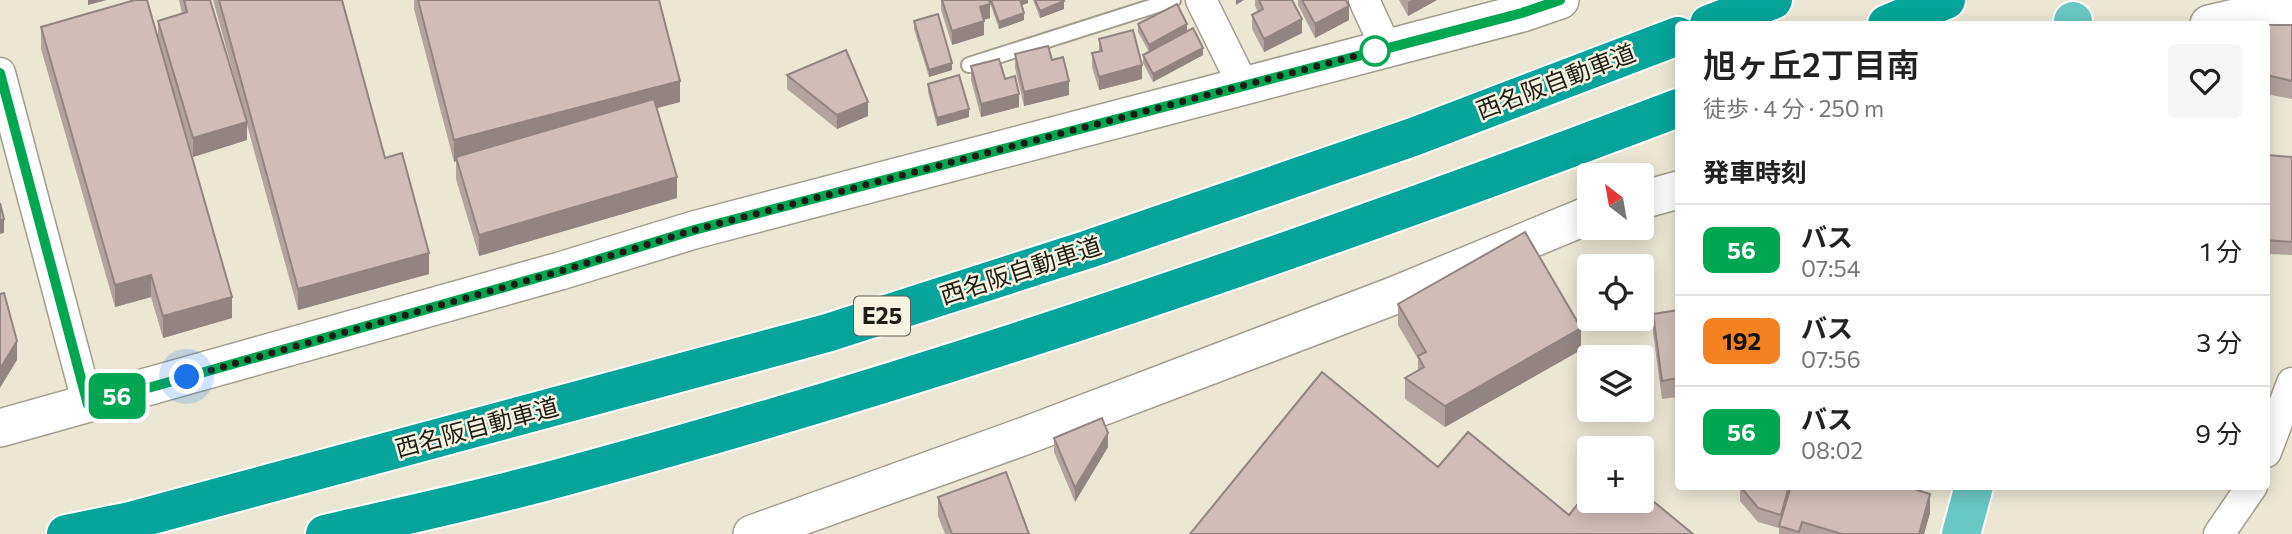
<!DOCTYPE html>
<html lang="ja">
<meta charset="utf-8">
<style>
body{margin:0;font-family:Commissioner,"Noto Sans JP",sans-serif;background:#f6f6f6;color:#222;height:100vh;display:flex;flex-direction:column;font-size:26px;white-space:nowrap}
*{box-sizing:border-box;margin:0}
p{font-size:23px;color:#767676}
.icon{flex:none;width:38px;height:38px;fill:none;stroke:currentColor;stroke-width:2;stroke-linecap:round;stroke-linejoin:round}
.map{position:relative;flex:1;overflow:hidden}
.sheet{position:absolute;left:1675px;top:21px;width:595px;height:469px;display:flex;flex-direction:column;background:#fff;border-radius:7px;box-shadow:0 4px 18px #0003}
.sheet>*{flex:none}
.badge{padding:0 14px;border-radius:10px;font-size:24px;line-height:46px}
.needle{width:46px;rotate:329deg}
.buttons{position:absolute;left:1577px;top:163px;display:grid;gap:14px}
.buttons a{display:grid;place-items:center;width:77px;height:77px;border-radius:7px;background:#fff;box-shadow:0 4px 18px #0003;font-size:35px}
.you{position:absolute;width:35px;height:35px;margin:-18px;border:5px solid #fff;border-radius:50%;background:#1a73e8;box-shadow:0 0 0 10px #1a73e833}
.map>.badge{position:absolute;translate:-50% -50%;box-shadow:0 0 0 4px #fff}
h2{padding:0 28px;font-size:26px;line-height:63px}
.round{display:grid;place-items:center;flex:none;width:74px;height:74px;border-radius:7px;background:#f6f6f6}
.head{display:flex;align-items:center;justify-content:space-between;height:119px;padding:0 28px}
h1{font-size:33px;font-weight:600;line-height:52px}
ul{padding:0;list-style:none}
li{display:flex;align-items:center;gap:21px;height:91px;padding:0 28px;border-top:2px solid #e0e0e0}
li div{flex:1}
li b{display:block;font-size:26px}
li em{font-style:normal}
li .badge{min-width:77px;font-weight:700;text-align:center}
.map>svg:first-child{display:block}
</style>
<div class="map">
<svg width="2292" height="534" viewBox="0 0 2292 534">
<rect width="100%" height="100%" fill="#ece7d5"/>
<g fill="none" stroke-linecap="round" stroke-linejoin="round">
<defs>
<path id="service" d="M969 65 1173 0"/>
<path id="minor" d="M1201 0 1243 85
M1364 0 1386 48
M0 73 88 405
M2266 452 2292 383
M2219 534 2252 486"/>
<path id="tertiary" d="M2209 24 2292 5
M1642 200 1678 190
M0 428 560 271 694 230 1522 13 1560 0
M752 534 1022 437 1393 296 1589 215"/>
<path id="primary" d="M2073 24V21
M1961 534 1974 486"/>
<path id="motorway" d="M1709 24 1773 0
M1887 24 1946 0
M66 534 130 521 827 333 1089 249 1413 137 1678 36
M325 534C410 514 497 496 581 472 953 371 1318 244 1678 108"/>
</defs>
<use href="#service" stroke="#a29d8d" stroke-width="18"/>
<use href="#minor" stroke="#a29d8d" stroke-width="33"/>
<use href="#tertiary" stroke="#a29d8d" stroke-width="40"/>
<use href="#primary" stroke="#fff" stroke-width="42"/>
<use href="#motorway" stroke="#fff" stroke-width="42"/>
<use href="#service" stroke="#fff" stroke-width="14"/>
<use href="#minor" stroke="#fff" stroke-width="30"/>
<use href="#tertiary" stroke="#fff" stroke-width="37"/>
<use href="#primary" stroke="#6ac8c2" stroke-width="38"/>
<use href="#motorway" stroke="#06a49a" stroke-width="38"/>
</g>
<path fill="#b3a39e" d="M179 0H210L239 94 213 0H342L385 158 429 274 298 310 247 125V140L193 157 164 61 232 318 163 338 151 297 115 307 41 49V27L158 39V21L182 14Z
M414 0H659L680 102 657 108 677 198 479 256 456 179V161L454 162 414 9Z
M941 0H989L990 18 984 19V35L952 45 941 10Z
M989 0H1028V3L1022 5 1024 20 999 29Z
M1033 0H1063L1064 9 1040 18Z
M1255 0H1292L1302 33 1264 52 1252 29V15L1258 12 1255 6Z
M1298 0H1346L1349 20 1315 38 1298 5Z
M1399 0H1437L1408 16Z
M914 21 952 70 929 77 914 29Z
M1138 24 1187 31 1203 55 1153 82 1143 63V55L1149 52 1138 32Z
M2266 25H2292V99L2266 94Z
M1099 39 1142 79 1099 90 1092 67V53L1099 52Z
M1015 54 1052 60 1069 95 1024 106 1015 68Z
M971 66 1005 79 1019 107 981 117 971 80Z
M787 75 868 116 837 129 787 89Z
M928 84 969 117 937 126 928 92Z
M2292 157V255L2266 254V162Z
M1398 304 1581 350 1445 427 1405 399V378L1418 371V359L1398 325Z
M1678 310V397L1662 399 1653 333V314Z
M1054 438 1108 447 1075 502 1054 452Z
M1740 487 1930 513 1924 534H1779V528L1758 522 1740 501Z
M938 497 1029 534H945L938 516Z"/>
<path fill="#928481" d="M88 0H107L88 5Z
M1020 0H1028V3L1020 6Z
M1236 0H1244L1236 5Z
M1412 0H1437L1408 16V2Z
M1064 1V9L1040 18V11Z
M990 4V18L980 21V7Z
M1349 6V20L1315 38V24Z
M1024 13V20L999 29V22Z
M1302 19V33L1264 52V39Z
M984 21V35L952 45V31Z
M1187 24V32L1149 52V45Z
M1203 48V55L1153 82V74Z
M952 63V70L929 77V70Z
M1142 65V79L1099 90V77Z
M680 81V102L457 161 456 157V161L454 162V140Z
M1069 81V95L1024 106V92Z
M1019 94V107L981 117V104Z
M868 102V116L837 129V115Z
M969 109V117L937 126V118Z
M247 122V140L193 157V138Z
M677 177V198L479 256V235Z
M4 219V233L0 234V220Z
M429 253V274L298 310V289Z
M151 275V297L115 307V285Z
M232 297V318L163 338V316Z
M1581 328V350L1445 427V406Z
M17 341V360L0 388V369Z
M1108 433V447L1075 502V488Z
M1930 494V513L1924 534H1919Z"/>
<path fill="#d0bdb8" stroke="#928481" stroke-width="2" d="M135 0H147L232 297 163 316 151 275 115 285 41 27Z
M184 0H210L247 122 193 138 158 21 187 12Z
M219 0H342L385 158 402 153 429 253 298 289Z
M418 0H659L680 81 454 140Z
M942 0H989L990 4 980 7 984 21 952 31Z
M991 0H1020L1024 13 999 22Z
M1035 0H1063L1064 1 1040 11Z
M1259 0H1292L1302 19 1264 39 1252 15 1263 9Z
M1302 0H1346L1349 6 1315 24Z
M1177 4 1187 24 1149 45 1138 24Z
M938 14 952 63 929 70 914 21Z
M2266 25H2292V81L2266 75Z
M1193 28 1203 48 1153 74 1143 55Z
M1133 30 1142 65 1099 77 1092 53 1102 51 1099 39Z
M1048 46 1052 60 1063 57 1069 81 1024 92 1015 54Z
M846 50 868 102 837 115 787 75Z
M999 59 1005 79 1015 76 1019 94 981 104 971 66Z
M959 75 969 109 937 118 928 84Z
M654 99 677 177 479 235 456 157Z
M2267 155 2292 157V242L2266 240Z
M0 203 4 219 0 220Z
M1525 232 1581 328 1445 406 1405 378 1424 367 1418 356 1426 352 1398 304Z
M4 293 17 341 0 369V294Z
M1678 310V378L1662 381 1653 314Z
M1322 372 1438 467 1468 432 1569 515 1589 490V500H1642V492L1693 534H1190Z
M1102 418 1108 433 1075 488 1054 438Z
M1006 472 1029 534H952L938 497Z
M1740 486H1789L1781 515 1758 508Z
M1791 486H1904L1930 494 1919 534H1842L1802 522 1799 532 1779 526Z"/>
<g fill="none" stroke-linecap="round" stroke-linejoin="round">
<defs>
<path id="line" d="M0 73 88 405 561 271 694 230 1522 13 1560 0"/>
</defs>
<use href="#line" stroke="#fff" stroke-width="16"/>
<use href="#line" stroke="#00a651" stroke-width="10"/>
<path stroke="#1e1c16" stroke-width="7" stroke-dasharray="0 12.6" d="M187 377 561 271 694 230 1386 48 1375 51"/>
</g>
<circle fill="#fff" stroke="#00a651" stroke-width="3.5" cx="1375" cy="51" r="14"/>
<g text-anchor="middle" stroke-width="5" stroke-linejoin="round" paint-order="stroke">
<rect fill="#f9f4e2" stroke="#605d53" stroke-width="2" x="854" y="296.5" width="56" height="39" rx="5"/>
<g font-size="23" font-weight="bold" fill="#1e1c16">
<text x="882" y="324">E25</text>
</g>
<g font-size="24" fill="#1e1c16" stroke="#f9f4e2">
<text transform="translate(1556 82) rotate(-21)" y="8">西名阪自動車道</text>
<text transform="translate(1021 271) rotate(-18)" y="8">西名阪自動車道</text>
<text transform="translate(477 428) rotate(-15)" y="8">西名阪自動車道</text>
</g>
</g>
</svg>
<div class="buttons">
<a><svg class="needle" viewBox="-14 -14 28 28"><path d="M0-13l5 13h-10z" fill="#e53935"/><path d="M0 13l5-13h-10z" fill="#767676"/></svg></a>
<a><svg class="icon" aria-label="locate" viewBox="0 0 24 24"><circle cx="12" cy="12" r="6"/><path d="M12 2v4M12 18v4M2 12h4M18 12h4"/></svg></a>
<a><svg class="icon" aria-label="layers" viewBox="0 0 24 24"><path d="M12 4l9 5-9 5-9-5zM3 14l9 5 9-5"/></svg></a>
<a>+</a>
</div>
<div class="you" style="left:187px;top:377px"></div>
<b class="badge" style="left:117px;top:396px;background:#00a651;color:#fff">56</b>
<section class="sheet">
<div class="head"><div><h1>旭ヶ丘2丁目南</h1><p>徒歩 · 4 分 · 250 m</p></div><a class="round"><svg class="icon" aria-label="heart" viewBox="0 0 24 24"><path d="M12 20l-8-8c-3-5 5-10 8-4 3-6 11-1 8 4z"/></svg></a></div>
<h2>発車時刻</h2>
<ul>
<li><span class="badge" style="background:#00a651;color:#fff">56</span><div><b>バス</b><p>07:54</p></div><em>1 分</em></li>
<li><span class="badge" style="background:#f58220;color:#111">192</span><div><b>バス</b><p>07:56</p></div><em>3 分</em></li>
<li><span class="badge" style="background:#00a651;color:#fff">56</span><div><b>バス</b><p>08:02</p></div><em>9 分</em></li>
</ul>
</section>
</div>
